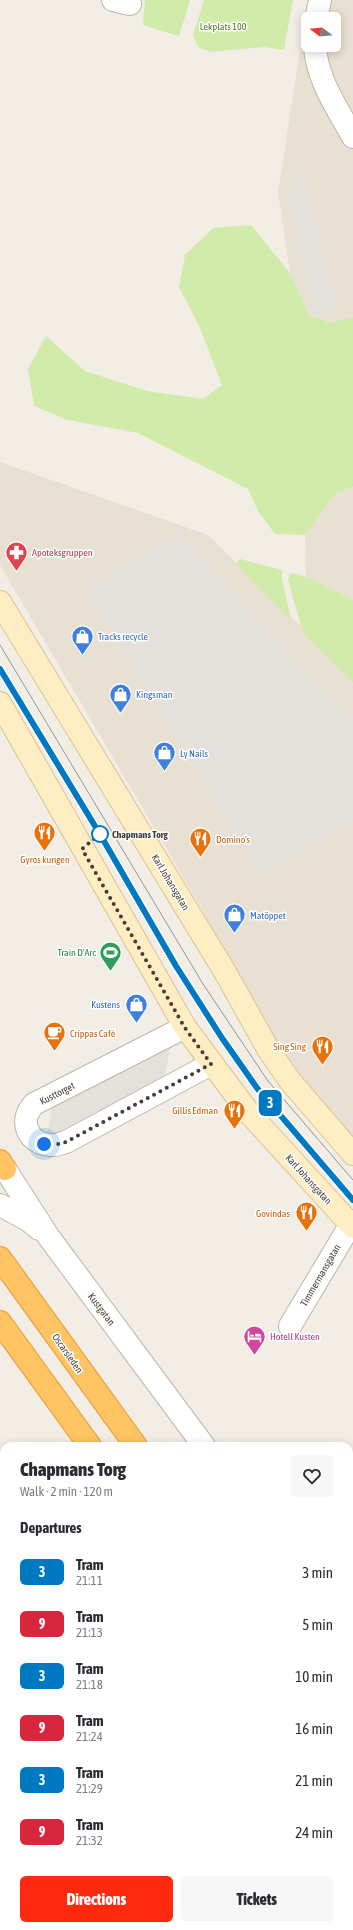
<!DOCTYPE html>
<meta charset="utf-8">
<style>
body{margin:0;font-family:"Asap Condensed",sans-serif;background:#f7f7f7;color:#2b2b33;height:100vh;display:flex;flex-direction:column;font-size:15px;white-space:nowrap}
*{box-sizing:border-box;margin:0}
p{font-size:13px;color:#7c7c81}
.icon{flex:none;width:22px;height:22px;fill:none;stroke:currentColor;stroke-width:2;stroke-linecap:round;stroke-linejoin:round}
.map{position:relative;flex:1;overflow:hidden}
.sheet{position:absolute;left:0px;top:1442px;width:353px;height:488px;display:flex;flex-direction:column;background:#fff;border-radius:12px 12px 0 0;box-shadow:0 2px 10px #0003}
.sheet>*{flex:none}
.badge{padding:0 8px;border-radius:6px;font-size:14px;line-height:26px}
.needle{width:26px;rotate:286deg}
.fabs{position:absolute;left:301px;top:12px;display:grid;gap:8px}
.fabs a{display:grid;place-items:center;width:40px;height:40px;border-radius:6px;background:#fff;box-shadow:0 2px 10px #0003;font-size:20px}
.you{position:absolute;width:20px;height:20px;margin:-10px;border:3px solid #fff;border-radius:50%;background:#1a73e8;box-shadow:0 0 0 6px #1a73e833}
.map>.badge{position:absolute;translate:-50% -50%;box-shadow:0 0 0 2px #fff}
h2{padding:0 20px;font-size:15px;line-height:36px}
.round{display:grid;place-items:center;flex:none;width:42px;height:42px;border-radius:6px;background:#f7f7f7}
.overview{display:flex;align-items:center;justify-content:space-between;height:68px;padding:0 20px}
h1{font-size:19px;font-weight:800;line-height:30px}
.cta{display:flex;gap:8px;margin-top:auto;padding:8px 20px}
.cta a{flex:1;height:46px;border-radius:6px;background:#ff2910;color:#fff;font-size:16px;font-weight:800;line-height:46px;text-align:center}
.cta a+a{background:#f7f7f7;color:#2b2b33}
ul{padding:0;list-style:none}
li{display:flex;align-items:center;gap:12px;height:52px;padding:0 20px}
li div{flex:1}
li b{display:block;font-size:15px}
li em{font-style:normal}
li .badge{min-width:44px;font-weight:700;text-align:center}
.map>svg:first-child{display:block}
</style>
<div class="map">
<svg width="353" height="1930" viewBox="0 0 353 1930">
<rect width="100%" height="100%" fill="#f3eee5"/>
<path fill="#e8e0d2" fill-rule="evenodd" d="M308 0H353V317L332 323 309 315 290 273 278 192ZM308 19H334V45H308Z
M0 462 208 535 353 677V1141L278 1048 200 906 0 565Z
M353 487V610L306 581 305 535 335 494Z"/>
<path fill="#f7e4ce" d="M0 1701 4 1703V1926H319L321 1930H0Z"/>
<path fill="#d1ebaa" d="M145 0H190L179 36 143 25Z
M204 0H293L284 50 264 47 211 52 198 47 193 35Z
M251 225 290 273 309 315 331 323 353 317V487L335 494 305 535 275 534 258 511 248 489 138 433 68 420 34 406 28 369 46 336 85 371 147 391 203 399 222 385 200 328 179 287 185 255 213 228Z
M240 559 282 570V579L291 619 288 617 237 565V561Z
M292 573 309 578 353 600V682L303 633 288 580 290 574Z"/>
<path fill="#e4e1dd" d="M303 172 336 309 315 317 287 192Z
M175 535 353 717V820L261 876 87 591Z
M171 1043 164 1082 47 1137 52 1105Z"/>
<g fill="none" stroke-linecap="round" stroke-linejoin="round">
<defs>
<path id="street" d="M113 0 130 4
M316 19 320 0
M315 45C316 78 337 108 353 137
M185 1027 34 1104C17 1122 29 1146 54 1145 58 1145 62 1143 66 1142L211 1064
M0 1168 5 1169 48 1236 204 1446
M0 1205 28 1220 39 1229
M290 1326 351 1224
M349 1575 353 1587
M0 1683 4 1684
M0 1849 4 1851
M0 1884H4
M109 1926 113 1930
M146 1926 150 1930
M334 1926 336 1930"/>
<path id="secondary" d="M0 602 225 972 268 1049 290 1081 353 1154
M0 703 185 1027 249 1113 353 1227"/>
<path id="highway" d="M0 1161 5 1169
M0 1258 136 1446
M0 1322 90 1446
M349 1735 353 1741
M349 1803 353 1808"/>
</defs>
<use href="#street" stroke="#bfb6a7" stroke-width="24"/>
<use href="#secondary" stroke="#dac393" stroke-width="24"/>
<use href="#highway" stroke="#e7992b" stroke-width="24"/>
<use href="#street" stroke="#fff" stroke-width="22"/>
<use href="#secondary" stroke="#ffeec3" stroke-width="22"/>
<use href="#highway" stroke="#ffc464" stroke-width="22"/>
<path stroke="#959595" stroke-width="1" d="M0 645 203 984 268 1081 353 1180
M0 669 101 836 176 965 222 1038 257 1088 353 1200"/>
</g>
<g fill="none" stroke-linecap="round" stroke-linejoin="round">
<defs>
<path id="line" d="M0 669 101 836 176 966 222 1038 257 1088 353 1200"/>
</defs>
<use href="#line" stroke="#fff" stroke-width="9"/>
<use href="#line" stroke="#0079c2" stroke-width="6"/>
<path stroke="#463e34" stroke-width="4" stroke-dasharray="0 7.2" d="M44 1144 54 1145 66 1142 211 1064 185 1028 82 849 100 834"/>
</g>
<defs>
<symbol id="pharmacy-pin" viewBox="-11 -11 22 30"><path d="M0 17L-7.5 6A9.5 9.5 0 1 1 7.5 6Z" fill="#e0444e" stroke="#fff"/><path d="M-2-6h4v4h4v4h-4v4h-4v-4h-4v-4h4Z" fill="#fff"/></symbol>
<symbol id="shop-pin" viewBox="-11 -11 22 30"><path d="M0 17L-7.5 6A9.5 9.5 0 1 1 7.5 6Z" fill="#3f7fe0" stroke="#fff"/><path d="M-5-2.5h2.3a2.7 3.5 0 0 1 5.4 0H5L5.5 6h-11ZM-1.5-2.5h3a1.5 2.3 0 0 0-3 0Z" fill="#fff"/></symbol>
<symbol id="restaurant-pin" viewBox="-11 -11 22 30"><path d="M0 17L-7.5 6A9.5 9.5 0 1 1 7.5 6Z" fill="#e8710a" stroke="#fff"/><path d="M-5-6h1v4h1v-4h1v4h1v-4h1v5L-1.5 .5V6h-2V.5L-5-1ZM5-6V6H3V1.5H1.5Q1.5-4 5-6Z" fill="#fff"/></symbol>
<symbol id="stadium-pin" viewBox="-11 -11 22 30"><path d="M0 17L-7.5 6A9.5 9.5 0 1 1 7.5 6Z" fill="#2e9e5b" stroke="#fff"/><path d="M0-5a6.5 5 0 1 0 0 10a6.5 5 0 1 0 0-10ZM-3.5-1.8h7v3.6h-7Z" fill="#fff"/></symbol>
<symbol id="cafe-pin" viewBox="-11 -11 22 30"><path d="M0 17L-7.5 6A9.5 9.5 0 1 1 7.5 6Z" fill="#e8710a" stroke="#fff"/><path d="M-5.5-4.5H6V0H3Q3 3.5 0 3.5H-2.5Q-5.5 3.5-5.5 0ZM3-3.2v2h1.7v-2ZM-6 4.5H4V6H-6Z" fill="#fff"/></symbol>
<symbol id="hotel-pin" viewBox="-11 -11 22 30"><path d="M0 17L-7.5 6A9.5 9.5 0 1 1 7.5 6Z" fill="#d1479c" stroke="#fff"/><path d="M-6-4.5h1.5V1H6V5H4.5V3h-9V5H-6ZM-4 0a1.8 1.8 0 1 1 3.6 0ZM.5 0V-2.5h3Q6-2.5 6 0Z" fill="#fff"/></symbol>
</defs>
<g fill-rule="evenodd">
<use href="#pharmacy-pin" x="4" y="540" width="25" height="34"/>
<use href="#shop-pin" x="70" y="624" width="25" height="34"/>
<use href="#shop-pin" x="108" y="682" width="25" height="34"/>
<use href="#shop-pin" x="152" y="740" width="25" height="34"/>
<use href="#restaurant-pin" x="32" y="820" width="25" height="34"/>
<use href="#restaurant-pin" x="188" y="826" width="25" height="34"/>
<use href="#shop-pin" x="222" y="902" width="25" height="34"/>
<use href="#stadium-pin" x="98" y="940" width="25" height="34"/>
<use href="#shop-pin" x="124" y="992" width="25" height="34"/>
<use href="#cafe-pin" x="42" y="1020" width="25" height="34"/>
<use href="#restaurant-pin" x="310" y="1034" width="25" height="34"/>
<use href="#restaurant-pin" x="222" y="1098" width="25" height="34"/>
<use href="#restaurant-pin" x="294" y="1200" width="25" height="34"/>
<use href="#hotel-pin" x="242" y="1324" width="25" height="34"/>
</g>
<circle fill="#fff" stroke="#0079c2" stroke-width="2" cx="100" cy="834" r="8"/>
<g text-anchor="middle" stroke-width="3" stroke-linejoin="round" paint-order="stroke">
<g font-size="10" fill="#497c23" stroke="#fff">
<text x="223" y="30">Lekplats 100</text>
</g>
<g font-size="10" fill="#be3a42" stroke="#fff" text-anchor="start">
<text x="32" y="556">Apoteksgruppen</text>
</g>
<g font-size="10" fill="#366cbe" stroke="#fff" text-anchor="start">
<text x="98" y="640">Tracks recycle</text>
<text x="136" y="698">Kingsman</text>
<text x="180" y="757">Ly Nails</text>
<text x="250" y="919">Matöppet</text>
<text x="120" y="1008" text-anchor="end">Kustens</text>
</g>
<g font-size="10" font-weight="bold" fill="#463e34" stroke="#fff" text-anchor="start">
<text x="112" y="838">Chapmans Torg</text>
</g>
<g font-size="10" fill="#c56008" stroke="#fff" text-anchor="end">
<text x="216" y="843" text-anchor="start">Domino's</text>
<text x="45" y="863" text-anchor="middle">Gyros kungen</text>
<text x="70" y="1037" text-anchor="start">Crippas Café</text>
<text x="306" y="1050">Sing Sing</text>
<text x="218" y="1114">Gillis Edman</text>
<text x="290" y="1217">Govindas</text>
</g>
<g font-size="10" fill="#463e34" stroke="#fff">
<text transform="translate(171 882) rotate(59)" y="4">Karl Johansgatan</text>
<text transform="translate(57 1093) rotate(-27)" y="4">Kusttorget</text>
<text transform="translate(309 1179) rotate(48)" y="4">Karl Johansgatan</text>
<text transform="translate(320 1275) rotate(-60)" y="4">Timmermansgatan</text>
<text transform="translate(102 1309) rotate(53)" y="4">Kustgatan</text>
<text transform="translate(68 1353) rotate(55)" y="4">Oscarsleden</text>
</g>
<g font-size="10" fill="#27864d" stroke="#fff" text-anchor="end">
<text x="96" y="956">Train D'Arc</text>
</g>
<g font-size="10" fill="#b23c85" stroke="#fff" text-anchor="start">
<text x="270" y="1340">Hotell Kusten</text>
</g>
</g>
</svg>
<div class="fabs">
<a><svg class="needle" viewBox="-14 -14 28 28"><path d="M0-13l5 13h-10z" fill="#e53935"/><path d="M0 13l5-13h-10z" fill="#7c7c81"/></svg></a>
</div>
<div class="you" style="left:44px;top:1144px"></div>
<b class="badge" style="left:270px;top:1103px;background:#0079c2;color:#fff">3</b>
<section class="sheet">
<div class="overview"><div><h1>Chapmans Torg</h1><p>Walk · 2 min · 120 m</p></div><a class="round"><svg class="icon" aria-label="heart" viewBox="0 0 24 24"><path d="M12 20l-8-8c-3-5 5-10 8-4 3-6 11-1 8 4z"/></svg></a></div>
<h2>Departures</h2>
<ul>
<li><span class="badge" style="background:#0079c2;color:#fff">3</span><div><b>Tram</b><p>21:11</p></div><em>3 min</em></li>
<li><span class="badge" style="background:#d7263d;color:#fff">9</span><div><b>Tram</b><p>21:13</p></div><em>5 min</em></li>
<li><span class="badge" style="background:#0079c2;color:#fff">3</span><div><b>Tram</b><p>21:18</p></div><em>10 min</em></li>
<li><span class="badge" style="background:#d7263d;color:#fff">9</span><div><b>Tram</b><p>21:24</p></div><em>16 min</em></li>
<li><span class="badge" style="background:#0079c2;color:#fff">3</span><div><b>Tram</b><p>21:29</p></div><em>21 min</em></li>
<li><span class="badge" style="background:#d7263d;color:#fff">9</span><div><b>Tram</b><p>21:32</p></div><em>24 min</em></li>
</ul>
<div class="cta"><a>Directions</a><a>Tickets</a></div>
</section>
</div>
